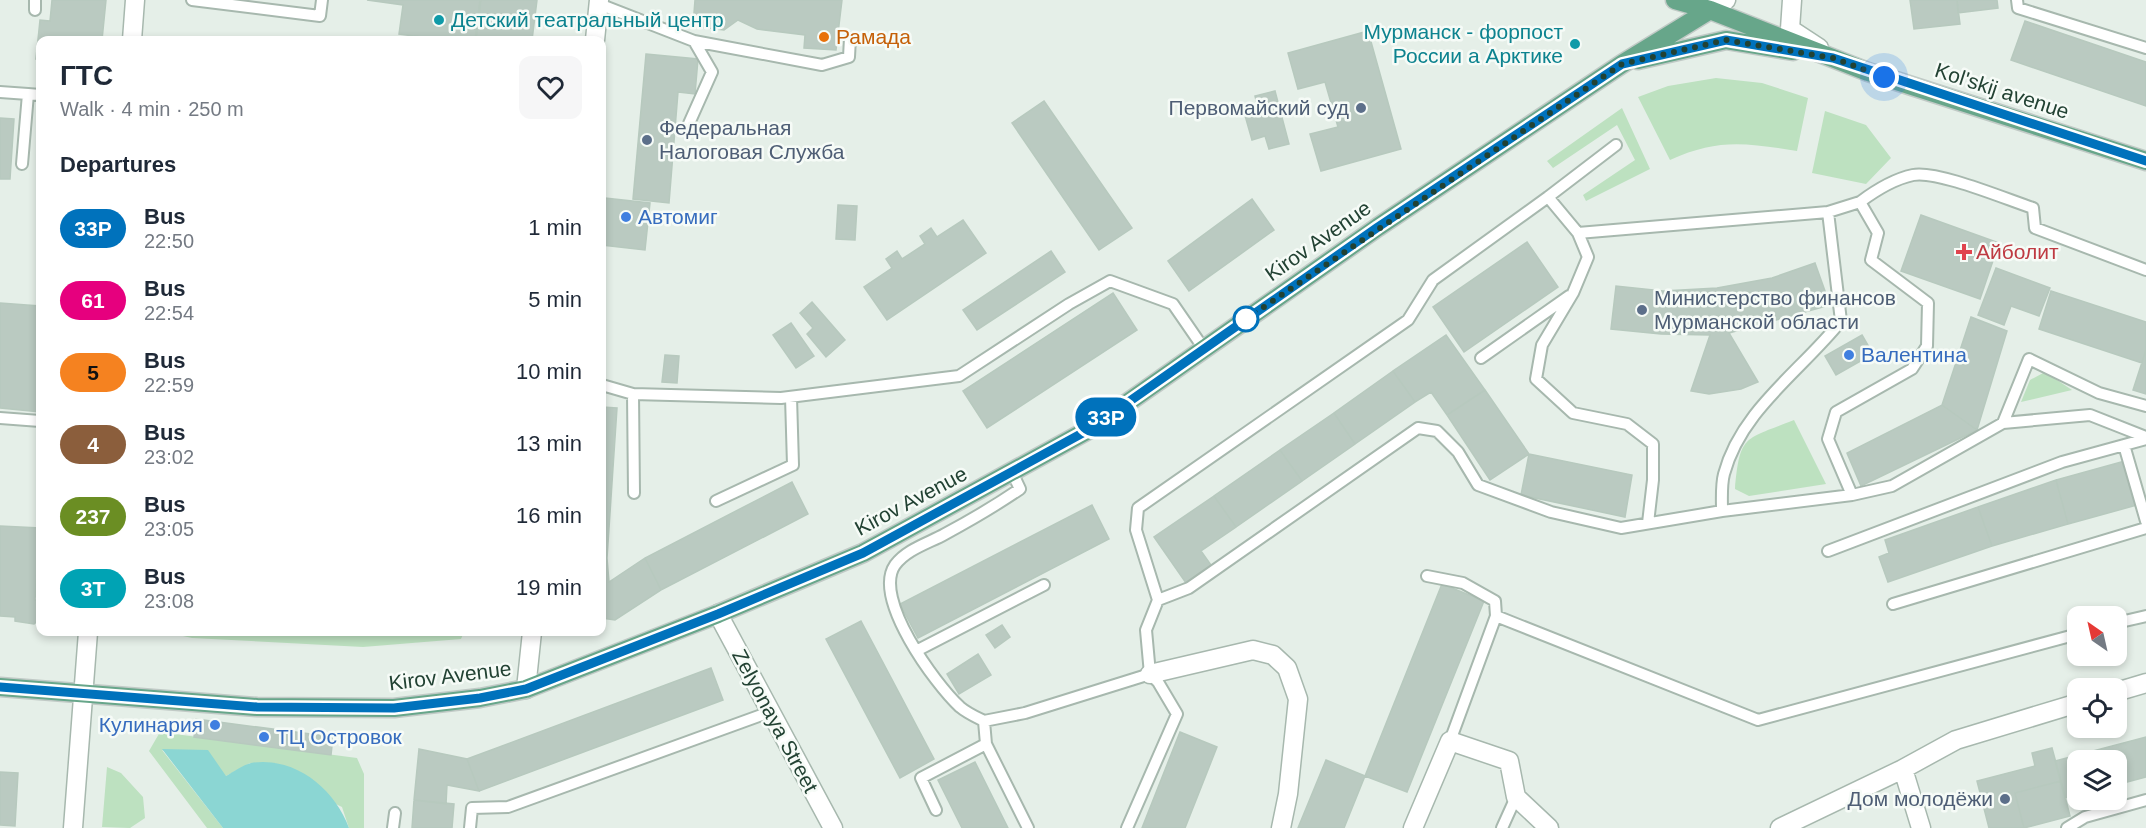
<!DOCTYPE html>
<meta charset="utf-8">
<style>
body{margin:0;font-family:Arial,sans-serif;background:#f6f6f7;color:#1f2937;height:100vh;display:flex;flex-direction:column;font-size:22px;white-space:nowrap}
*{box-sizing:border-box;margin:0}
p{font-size:20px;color:#747a83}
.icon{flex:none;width:33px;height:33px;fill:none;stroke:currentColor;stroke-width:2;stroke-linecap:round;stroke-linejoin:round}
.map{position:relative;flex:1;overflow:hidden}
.side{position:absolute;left:36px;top:36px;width:570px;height:600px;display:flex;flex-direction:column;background:#fff;border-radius:12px;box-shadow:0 3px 9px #0003}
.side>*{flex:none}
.badge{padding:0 12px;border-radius:20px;font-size:21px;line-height:39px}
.needle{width:39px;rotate:326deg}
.buttons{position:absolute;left:2067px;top:606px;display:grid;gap:12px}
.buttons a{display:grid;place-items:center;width:60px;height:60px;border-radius:12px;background:#fff;box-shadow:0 3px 9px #0003;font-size:30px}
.you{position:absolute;width:30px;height:30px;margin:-15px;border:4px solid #fff;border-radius:50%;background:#1a73e8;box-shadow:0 0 0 9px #1a73e833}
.map>.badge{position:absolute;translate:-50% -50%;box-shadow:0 0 0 3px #fff}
h2{padding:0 24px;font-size:22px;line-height:54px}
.round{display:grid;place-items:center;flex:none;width:63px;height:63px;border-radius:12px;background:#f6f6f7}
.overview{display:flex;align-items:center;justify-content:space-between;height:102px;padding:0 24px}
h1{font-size:28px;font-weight:700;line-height:45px}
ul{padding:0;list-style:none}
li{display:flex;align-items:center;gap:18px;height:72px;padding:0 24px}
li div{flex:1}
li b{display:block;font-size:22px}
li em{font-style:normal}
li .badge{min-width:66px;font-weight:700;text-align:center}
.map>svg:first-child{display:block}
</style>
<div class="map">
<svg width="2146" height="828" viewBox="0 0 2146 828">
<rect width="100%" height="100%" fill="#e5efe8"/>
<path fill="#bde1c0" d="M1716 78 1762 83 1808 98 1797 151C1746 143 1718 138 1670 160L1638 97 1668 86Z
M1622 108 1650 169 1586 201 1583 195 1635 160 1617 125 1553 168 1547 161Z
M1825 111 1866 125 1891 158 1866 184 1812 173Z
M2045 372 2072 390 2021 402 2030 380Z
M1794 420 1826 484 1749 496 1735 489C1740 433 1745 440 1794 420Z
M165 632H464L461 639 363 647 192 638Z
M160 732 357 758 364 774V828H349L342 807 250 763 226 776 162 750 223 828H207L149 751Z
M107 767 121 773 143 797 145 818 130 828 102 827Z"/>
<path fill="#8bd6d3" d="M162 749 208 750 226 776C233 772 243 765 251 763 295 756 335 789 349 828H223Z"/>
<path fill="#bacac1" stroke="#b7c9be" stroke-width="1.5" d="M52 0H106L102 40H40V59H36L40 20 50 21Z
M367 0H480L475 40H445L399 34 403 5Z
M481 0H537L532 40H476Z
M695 0H842L836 50 804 48 805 35 757 29 738 20 724 30 693 26Z
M1910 0H1957L1960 24 1914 29Z
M1957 0H1997L1998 8 1958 13Z
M2025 21 2146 62V106L2011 60Z
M1368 31 1401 149 1321 171 1310 134 1338 127 1325 82 1298 89 1288 53Z
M646 54 698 59 695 94 678 92 669 203 633 199Z
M1275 91 1289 144 1269 149 1265 136 1252 140 1244 112 1258 108 1255 96Z
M1044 101 1132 228 1099 250 1012 123Z
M0 118 14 119 10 179H0Z
M605 198 650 203 645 250 602 245Z
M1252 199 1274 230 1189 291 1168 261Z
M838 205 857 206 855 240 836 239Z
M1921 215 1999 243 1980 299 1901 271Z
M963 220 986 253 887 320 864 287 892 268 886 259 897 251 902 259 925 244 920 236 931 228 937 237Z
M1527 242 1558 287 1464 352 1433 307Z
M1051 251 1065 272 977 330 963 310Z
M1815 263 1830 305 1729 333 1758 382 1741 389 1709 394 1691 391 1710 335 1661 334 1611 329 1616 286 1663 291 1717 288 1772 278Z
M1996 268 2050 288 2039 316 2011 306 2004 325 1978 315Z
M2051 291 2146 322V349L2142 363 2039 329Z
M1113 293 1137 330 987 428 963 391Z
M812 302 845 340 826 357 807 334 813 328 800 313Z
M0 303 40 306V412L0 408Z
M1971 317 2007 331 1977 430 1942 405Z
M791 323 814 356 796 368 773 335Z
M1446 335 1485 390 1447 415 1431 392 1415 402 1393 371Z
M1862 335 1873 354 1836 375 1825 356Z
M2146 350V394L2133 390Z
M665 355 679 356 677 383 662 382Z
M1393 371 1415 402 1355 444 1334 413Z
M1485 390 1529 454 1490 480 1447 415Z
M1942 405 1977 430 1861 486 1847 453Z
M602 407 617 408 607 558 602 557Z
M1334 413 1355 444 1302 481 1280 450Z
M1280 450 1302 481 1236 527 1214 496Z
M1529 454 1632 475 1625 517 1521 495Z
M2125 461 2137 505 2068 524 2056 480Z
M2056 480 2068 524 1992 546 1978 507Z
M792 482 808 514 661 590 645 558Z
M1214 496 1236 527 1201 551 1211 565 1186 583 1154 537Z
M1092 505 1109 539 918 638 900 604Z
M1978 507 1992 546 1888 582 1879 557 1889 553 1885 540Z
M0 526 40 528 35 600H40V619L34 624 15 621V617L0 616Z
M602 557 607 558 609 582 645 558 661 590 615 620 602 618Z
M1442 584 1484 601 1407 792 1365 776Z
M861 621 934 759 900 778 826 639Z
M1002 625 1010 637 995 648 986 635Z
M978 654 991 675 959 694 947 674Z
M711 668 723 700 479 791 467 759Z
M196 719 333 737 331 755 194 737Z
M1180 732 1217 747 1185 828H1142Z
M2146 737V777L2116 785V760H2078V795L2065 798 2055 761Z
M2052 748 2061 781 2015 793 2024 828H1989L1977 781 2035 766 2032 753Z
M419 749 467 759 479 791 447 785 446 804 414 800Z
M1326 760 1365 776 1344 828H1298Z
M975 762 1008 828H962L938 780Z
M0 772 18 773 15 826 0 825Z
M2061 781 2070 816 2024 828 2015 793Z
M414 800 454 804 452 828H412Z"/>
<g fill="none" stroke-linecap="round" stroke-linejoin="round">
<defs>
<path id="service" d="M192 0 320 16 322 0
M2017 0 2018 8 2146 48
M599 4 694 41
M35 10V0
M0 92 28 94
M687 128 712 72 694 41 822 65 849 57 850 38
M22 164 28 94 40 95
M1548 197 1616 145
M1578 233 1588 257 1573 293 1542 345 1536 379 1573 413 1627 424 1653 444V480L1648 523
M2146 270 2035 228 2033 208C2008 200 1937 170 1913 175 1894 179 1876 190 1860 202L1878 233 1871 260 1928 303 1927 346 1912 369 1836 412 1828 439 1852 495 1892 486 2003 423 2090 415 2146 437
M1481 358 1569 296
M602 385 633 394 781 398 959 376 1069 304 1110 281 1173 304 1204 349
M633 394 634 493
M0 418 40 421
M2003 423 2029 359 2099 393 2146 406
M2124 445 2146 521
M1012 472 1020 489C995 506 971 520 945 534 929 543 907 549 895 565 872 598 935 684 960 707 967 713 976 717 984 721L1025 713 1150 674
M716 501 793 465 791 397
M1722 511 1852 495
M1828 551 2062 462 2146 439
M1427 576 1463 583 1495 601 1496 616 1450 741
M1158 600 1136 530 1138 508 1408 320 1433 280 1548 197 1578 233 1828 212
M1893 604 2146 528
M1496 616 1758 720 2078 634
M2116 623 2146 616
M918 650 1044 585
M984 721 986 744 1028 828
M936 810 921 778 986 744
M393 828 395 813
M470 828 472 808 508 807 770 712
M1127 828 1177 714 1158 682 1150 674 1146 630 1158 600 1189 588 1418 428 1437 431 1458 452 1478 485 1551 512 1621 528 1722 511C1722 499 1721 485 1724 474 1741 410 1801 371 1841 321L1828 212 1860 202
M1502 828 1516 797
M2067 828 2085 817 2146 800"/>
<path id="minor" d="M132 40 135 0
M595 40 599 0
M718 614 833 828
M1150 674 1253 650 1273 655 1287 668 1298 699 1288 794 1281 828
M526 689 532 632
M2116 692 2146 683
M73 828 88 632
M1413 828 1450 741 1509 761 1516 797 1549 828
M1780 828 1903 769
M1921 828 1903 769 1956 740 2078 703"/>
<path id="tertiary" d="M1792 0 1790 29 1819 48
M1710 10 1726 0"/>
<path id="primary" d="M1675 0 1710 10 1868 72 2146 161
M1638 60 1726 40 1793 51
M0 687 257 707 394 708 480 698 526 689 718 614 863 553 1090 429 1378 227 1622 64 1710 10"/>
</defs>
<use href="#service" stroke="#a7b8ae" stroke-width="14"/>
<use href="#minor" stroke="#a7b8ae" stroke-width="21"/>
<use href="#tertiary" stroke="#a7b8ae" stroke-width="21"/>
<use href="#primary" stroke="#c1cac6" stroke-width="21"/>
<use href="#service" stroke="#fff" stroke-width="10"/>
<use href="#minor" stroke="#fff" stroke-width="18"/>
<use href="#tertiary" stroke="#fff" stroke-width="18"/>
<use href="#primary" stroke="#67a68a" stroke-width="18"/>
</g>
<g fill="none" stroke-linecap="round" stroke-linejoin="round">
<defs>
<path id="line" d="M0 687 257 707 394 708 480 698 526 689 718 614 863 553 1090 429 1378 227 1622 64 1726 40 1833 58 2146 161"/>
</defs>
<use href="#line" stroke="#fff" stroke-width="14"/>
<use href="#line" stroke="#0072bc" stroke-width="9"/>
<path stroke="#224233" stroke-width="6" stroke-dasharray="0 10.8" d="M1246 319 1622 64 1726 40 1833 58 1884 77"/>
</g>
<g fill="#0f9aa8" stroke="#f6fbf7" stroke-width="2">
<circle cx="439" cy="20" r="6"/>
<circle cx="1575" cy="44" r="6"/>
</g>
<circle fill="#e8710a" stroke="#f6fbf7" stroke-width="2" cx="824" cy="37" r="6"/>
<g fill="#5c6f8a" stroke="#f6fbf7" stroke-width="2">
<circle cx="1361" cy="108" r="6"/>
<circle cx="647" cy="140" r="6"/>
<circle cx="1642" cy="310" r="6"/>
<circle cx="2005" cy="799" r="6"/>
</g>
<g fill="#3f7fe0" stroke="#f6fbf7" stroke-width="2">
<circle cx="626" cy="217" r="6"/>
<circle cx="1849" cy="355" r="6"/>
<circle cx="215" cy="725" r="6"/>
<circle cx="264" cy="737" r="6"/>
</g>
<path fill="#e0444e" stroke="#f6fbf7" stroke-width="2" d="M1961 243h6v6h6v6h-6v6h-6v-6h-6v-6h6z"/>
<circle fill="#fff" stroke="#0072bc" stroke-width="3" cx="1246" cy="319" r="12"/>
<g text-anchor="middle" stroke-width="5" stroke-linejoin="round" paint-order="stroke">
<g font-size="21" fill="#0d838f" stroke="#f6fbf7" text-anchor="start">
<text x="451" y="27">Детский театральный центр</text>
<text x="1563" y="39" text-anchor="end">Мурманск - форпост<tspan x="1563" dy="24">России а Арктике</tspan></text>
</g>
<g font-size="21" fill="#c56008" stroke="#f6fbf7" text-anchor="start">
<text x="836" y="44">Рамада</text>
</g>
<g font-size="21" fill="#224233" stroke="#f6fbf7">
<text transform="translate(2002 91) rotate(18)" y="7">Kol'skij avenue</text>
<text transform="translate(1318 241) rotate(-35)" y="7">Kirov Avenue</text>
<text transform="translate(911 501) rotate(-28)" y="7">Kirov Avenue</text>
<text transform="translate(450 676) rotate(-7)" y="7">Kirov Avenue</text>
<text transform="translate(775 721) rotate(62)" y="7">Zelyonaya Street</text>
</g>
<g font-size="21" fill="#4e5e75" stroke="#f6fbf7" text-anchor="end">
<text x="1349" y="115">Первомайский суд</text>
<text x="659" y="135" text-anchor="start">Федеральная<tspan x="659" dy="24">Налоговая Служба</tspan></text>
<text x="1654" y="305" text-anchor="start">Министерство финансов<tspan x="1654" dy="24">Мурманской области</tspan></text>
<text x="1993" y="806">Дом молодёжи</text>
</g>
<g font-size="21" fill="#366cbe" stroke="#f6fbf7" text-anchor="start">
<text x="638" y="224">Автомиг</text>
<text x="1861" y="362">Валентина</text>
<text x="203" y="732" text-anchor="end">Кулинария</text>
<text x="276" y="744">ТЦ Островок</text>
</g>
<g font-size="21" fill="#be3a42" stroke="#f6fbf7" text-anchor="start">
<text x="1976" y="259">Айболит</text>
</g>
</g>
</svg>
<div class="buttons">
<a><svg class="needle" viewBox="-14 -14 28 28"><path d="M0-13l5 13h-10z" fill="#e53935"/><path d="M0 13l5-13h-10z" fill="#747a83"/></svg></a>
<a><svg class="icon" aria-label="locate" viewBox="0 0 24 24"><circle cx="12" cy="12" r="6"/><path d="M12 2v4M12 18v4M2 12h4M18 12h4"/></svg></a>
<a><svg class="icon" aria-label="layers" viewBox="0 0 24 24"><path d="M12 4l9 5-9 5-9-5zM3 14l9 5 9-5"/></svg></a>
</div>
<div class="you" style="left:1884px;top:77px"></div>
<b class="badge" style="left:1106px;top:417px;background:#0072bc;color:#fff">33Р</b>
<section class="side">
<div class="overview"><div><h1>ГТС</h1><p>Walk · 4 min · 250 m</p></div><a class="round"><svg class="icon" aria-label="heart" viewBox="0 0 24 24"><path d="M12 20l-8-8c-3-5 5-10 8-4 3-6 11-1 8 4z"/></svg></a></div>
<h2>Departures</h2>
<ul>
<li><span class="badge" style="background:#0072bc;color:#fff">33Р</span><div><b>Bus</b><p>22:50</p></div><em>1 min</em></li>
<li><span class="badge" style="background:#e6007e;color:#fff">61</span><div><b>Bus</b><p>22:54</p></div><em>5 min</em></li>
<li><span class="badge" style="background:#f58220;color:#111">5</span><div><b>Bus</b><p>22:59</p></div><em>10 min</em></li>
<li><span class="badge" style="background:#8b5e3c;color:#fff">4</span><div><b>Bus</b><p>23:02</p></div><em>13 min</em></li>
<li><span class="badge" style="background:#6b8e23;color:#fff">237</span><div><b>Bus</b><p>23:05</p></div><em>16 min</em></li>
<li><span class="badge" style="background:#00a3b4;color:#fff">3Т</span><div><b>Bus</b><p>23:08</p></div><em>19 min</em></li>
</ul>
</section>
</div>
